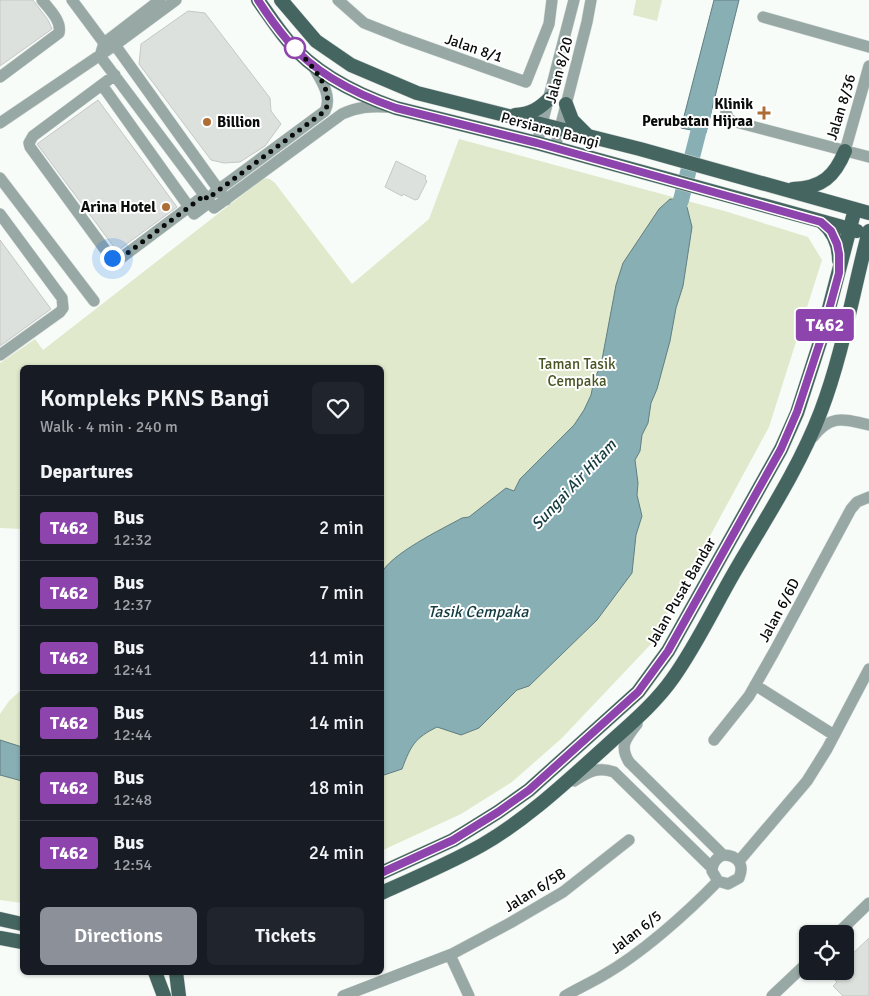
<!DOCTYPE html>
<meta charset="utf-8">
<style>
body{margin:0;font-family:Signika,sans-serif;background:#20242c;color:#f1f3f6;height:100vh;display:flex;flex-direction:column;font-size:19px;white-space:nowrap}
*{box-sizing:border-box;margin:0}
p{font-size:16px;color:#9ea1a6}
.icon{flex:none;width:28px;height:28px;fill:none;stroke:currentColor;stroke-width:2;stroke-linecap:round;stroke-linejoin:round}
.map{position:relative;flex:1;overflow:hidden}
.side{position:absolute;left:20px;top:365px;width:364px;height:610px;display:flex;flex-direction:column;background:#171b24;border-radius:8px;box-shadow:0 1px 4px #0004}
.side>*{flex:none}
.badge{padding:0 10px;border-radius:4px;font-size:18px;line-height:32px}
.controls{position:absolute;left:799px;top:925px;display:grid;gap:10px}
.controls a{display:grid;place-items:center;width:55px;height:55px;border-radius:8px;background:#171b24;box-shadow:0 1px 4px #0004;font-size:25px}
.you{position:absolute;width:25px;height:25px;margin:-12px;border:4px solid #fff;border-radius:50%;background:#1a73e8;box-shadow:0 0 0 8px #1a73e833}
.map>.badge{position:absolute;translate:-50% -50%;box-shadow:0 0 0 2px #fff}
h2{padding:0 20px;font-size:19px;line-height:45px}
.round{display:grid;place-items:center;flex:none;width:52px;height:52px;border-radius:8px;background:#20242c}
.head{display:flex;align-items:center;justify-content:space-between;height:85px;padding:0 20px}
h1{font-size:24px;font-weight:600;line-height:38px}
.button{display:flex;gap:10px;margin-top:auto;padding:10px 20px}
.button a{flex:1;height:58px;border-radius:8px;background:#8c9099;color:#fff;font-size:20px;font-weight:600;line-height:58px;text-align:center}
.button a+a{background:#20242c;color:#f1f3f6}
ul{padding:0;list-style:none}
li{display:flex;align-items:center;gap:15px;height:65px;padding:0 20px;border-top:1px solid #363941}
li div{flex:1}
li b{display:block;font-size:19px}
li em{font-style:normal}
li .badge{min-width:55px;font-weight:700;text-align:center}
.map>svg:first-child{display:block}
</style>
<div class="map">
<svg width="869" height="996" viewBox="0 0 869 996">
<rect width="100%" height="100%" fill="#f7fcf9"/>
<path fill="#e0e9cc" d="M636 0H662L657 21 633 15Z
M459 139 728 212 808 237 822 260 769 427 652 643 562 738 512 782 461 814 381 851V368H22V529L0 528V363L35 339 43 350 264 178 270 179 275 183 352 284 429 219Z
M22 689V903L0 900V714L9 701Z"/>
<path fill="#87afb4" stroke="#627e81" d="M714 0H739L706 133 681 128Z
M670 199 681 200 687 207 692 227 683 286 676 308 670 341 657 389 651 403 648 423 642 435 640 451 635 460 638 483 637 495 642 516 636 535 632 573 597 620 529 686 517 690 479 728 461 735 437 727C415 738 411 745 402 769L381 776V574C390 554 442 529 462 518L469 517 506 488 514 491 520 479 574 425 584 410 591 395 594 380 601 365 616 285 623 263 659 209Z
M0 740 22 747V781L0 775Z"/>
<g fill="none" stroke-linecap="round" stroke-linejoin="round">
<path stroke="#87afb4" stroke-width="16" d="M672 221 681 200 704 110"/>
</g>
<path fill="#dde1dd" stroke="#c5c8c4" d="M0 0H33L48 20 52 29 0 66Z
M188 11 205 13 270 98 271 111 281 124 265 146 240 162 224 163 211 160 139 64 141 44Z
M98 100 177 207 117 251 37 144Z
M396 161 426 176 425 179 427 181 418 199 415 200 403 194 402 196 385 187Z
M0 240 51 309 0 346Z
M869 938V996H843L833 986 837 982 832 977 838 971H845V961Z"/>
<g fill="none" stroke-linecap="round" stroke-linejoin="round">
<defs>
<path id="minor" d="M72 0 104 43
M160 0 104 43 100 56 214 208 342 114C357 107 370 106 387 107
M338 0 364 23 402 38 526 82 549 24 552 0
M763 17 869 47
M109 44 115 45 226 200
M115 75 33 136 29 143 30 147 109 255 116 259 121 258 205 195
M0 77 59 33C62 21 49 9 42 0
M102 85 194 214 210 202
M726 112 728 118 732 121 869 157
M0 123 115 45 176 0
M537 143 574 0
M555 148 587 22 591 0
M845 151 869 66
M0 178 94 301
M214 193 325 111C333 96 320 79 313 66
M0 214 62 298 63 308 60 312 0 355
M813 437C831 414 843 419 869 425
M755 685 834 735
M637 724C626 738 619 746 629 762L723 855C737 855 745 864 739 878L728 884 718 881 712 871C712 863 716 858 723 855
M714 740 749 696 774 652 851 509 857 502 869 497
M574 781C588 772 598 766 614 772L712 868
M739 861 807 781 827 749 869 669
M837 934 869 903
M450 955 469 996
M343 996 452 954 510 923 563 892 629 840
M565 996C577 989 590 983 602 976 641 954 686 914 718 881
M772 996 808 962"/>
<path id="major" d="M258 0C268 14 277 28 288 41 315 74 356 94 396 108L537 143 857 231
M281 0 316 41 351 65 417 93 640 149 869 213
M566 104 572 120 587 135
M515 115C531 114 539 109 550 98
M793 189C822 188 835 176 845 151
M822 222C834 232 839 244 839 260
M381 873 453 840 498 812 529 790 638 692 668 651 781 449 797 413 821 339 855 209
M381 893C415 878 450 863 482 845 527 819 565 783 604 748 628 726 654 705 673 678 698 643 716 603 738 566 768 515 800 466 821 411 843 353 853 291 869 231
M0 919 22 924
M0 938 22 942
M155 972 164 996
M176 972 179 996"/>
</defs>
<use href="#minor" stroke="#d1d6d3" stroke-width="12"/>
<use href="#major" stroke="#d1d6d3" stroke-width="15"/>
<use href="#minor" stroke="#97a8a5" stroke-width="11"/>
<use href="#major" stroke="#456560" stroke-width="14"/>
</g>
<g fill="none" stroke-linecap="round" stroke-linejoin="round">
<defs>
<path id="line" d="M258 0C267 14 277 28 288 41 315 74 356 94 396 108L537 143 821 222 831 231 837 244 839 254V273L821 339 797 412 781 449 668 651 638 692 529 790 498 812 453 840 381 873"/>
</defs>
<use href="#line" stroke="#fff" stroke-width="11"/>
<use href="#line" stroke="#8e44ad" stroke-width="8"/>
<path stroke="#0a0c0b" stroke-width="5" stroke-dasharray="0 9" d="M112 258H121L205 195 207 199 325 111C336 90 309 62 295 48"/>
</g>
<circle fill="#fff" stroke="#8e44ad" stroke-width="2.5" cx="295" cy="48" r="10"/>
<g fill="#ad6d35" stroke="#fff" stroke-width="2">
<path d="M761.5 105.5h5v5h5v5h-5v5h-5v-5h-5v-5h5z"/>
<circle cx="207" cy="122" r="5"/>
<circle cx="166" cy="207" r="5"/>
</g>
<g text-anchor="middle" stroke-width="4" stroke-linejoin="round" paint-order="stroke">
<g font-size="15" fill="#0a0c0b" stroke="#fff">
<text transform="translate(474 48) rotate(19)" y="5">Jalan 8/1</text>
<text transform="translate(559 70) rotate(-75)" y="5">Jalan 8/20</text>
<text transform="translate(841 107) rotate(-73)" y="5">Jalan 8/36</text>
<text transform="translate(550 130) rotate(15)" y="5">Persiaran Bangi</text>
<text transform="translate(681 592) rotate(-60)" y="5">Jalan Pusat Bandar</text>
<text transform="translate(779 610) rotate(-62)" y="5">Jalan 6/6D</text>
<text transform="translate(535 890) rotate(-32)" y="5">Jalan 6/5B</text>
<text transform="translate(636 932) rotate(-38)" y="5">Jalan 6/5</text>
</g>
<g font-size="15" font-weight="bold" fill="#0a0c0b" stroke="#fff" text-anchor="end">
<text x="753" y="109">Klinik<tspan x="753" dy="17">Perubatan Hijraa</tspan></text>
<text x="217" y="127" text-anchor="start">Billion</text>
<text x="156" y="212">Arina Hotel</text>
</g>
<g font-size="15" fill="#485523" stroke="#fff">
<text x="577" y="369">Taman Tasik<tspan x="577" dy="17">Cempaka</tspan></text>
</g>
<g font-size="16" font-style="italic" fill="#143c40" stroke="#fff">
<text transform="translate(573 484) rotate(-47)" y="6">Sungai Air Hitam</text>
<text x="478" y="617">Tasik Cempaka</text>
</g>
</g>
</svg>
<div class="controls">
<a><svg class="icon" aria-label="locate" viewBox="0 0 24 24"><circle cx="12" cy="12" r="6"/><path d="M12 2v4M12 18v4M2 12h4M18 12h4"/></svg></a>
</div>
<div class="you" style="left:112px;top:258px"></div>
<b class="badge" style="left:825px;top:325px;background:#8e44ad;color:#fff">T462</b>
<section class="side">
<div class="head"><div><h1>Kompleks PKNS Bangi</h1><p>Walk · 4 min · 240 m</p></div><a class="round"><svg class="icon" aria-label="heart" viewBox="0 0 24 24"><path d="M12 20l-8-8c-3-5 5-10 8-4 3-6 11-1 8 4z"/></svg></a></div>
<h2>Departures</h2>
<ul>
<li><span class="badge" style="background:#8e44ad;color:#fff">T462</span><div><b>Bus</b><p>12:32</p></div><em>2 min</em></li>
<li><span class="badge" style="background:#8e44ad;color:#fff">T462</span><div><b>Bus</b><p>12:37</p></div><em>7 min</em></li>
<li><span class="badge" style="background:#8e44ad;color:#fff">T462</span><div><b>Bus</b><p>12:41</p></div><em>11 min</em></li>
<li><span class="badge" style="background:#8e44ad;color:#fff">T462</span><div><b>Bus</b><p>12:44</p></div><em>14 min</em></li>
<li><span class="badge" style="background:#8e44ad;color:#fff">T462</span><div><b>Bus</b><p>12:48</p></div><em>18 min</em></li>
<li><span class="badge" style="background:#8e44ad;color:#fff">T462</span><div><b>Bus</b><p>12:54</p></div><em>24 min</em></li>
</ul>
<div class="button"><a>Directions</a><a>Tickets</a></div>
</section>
</div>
